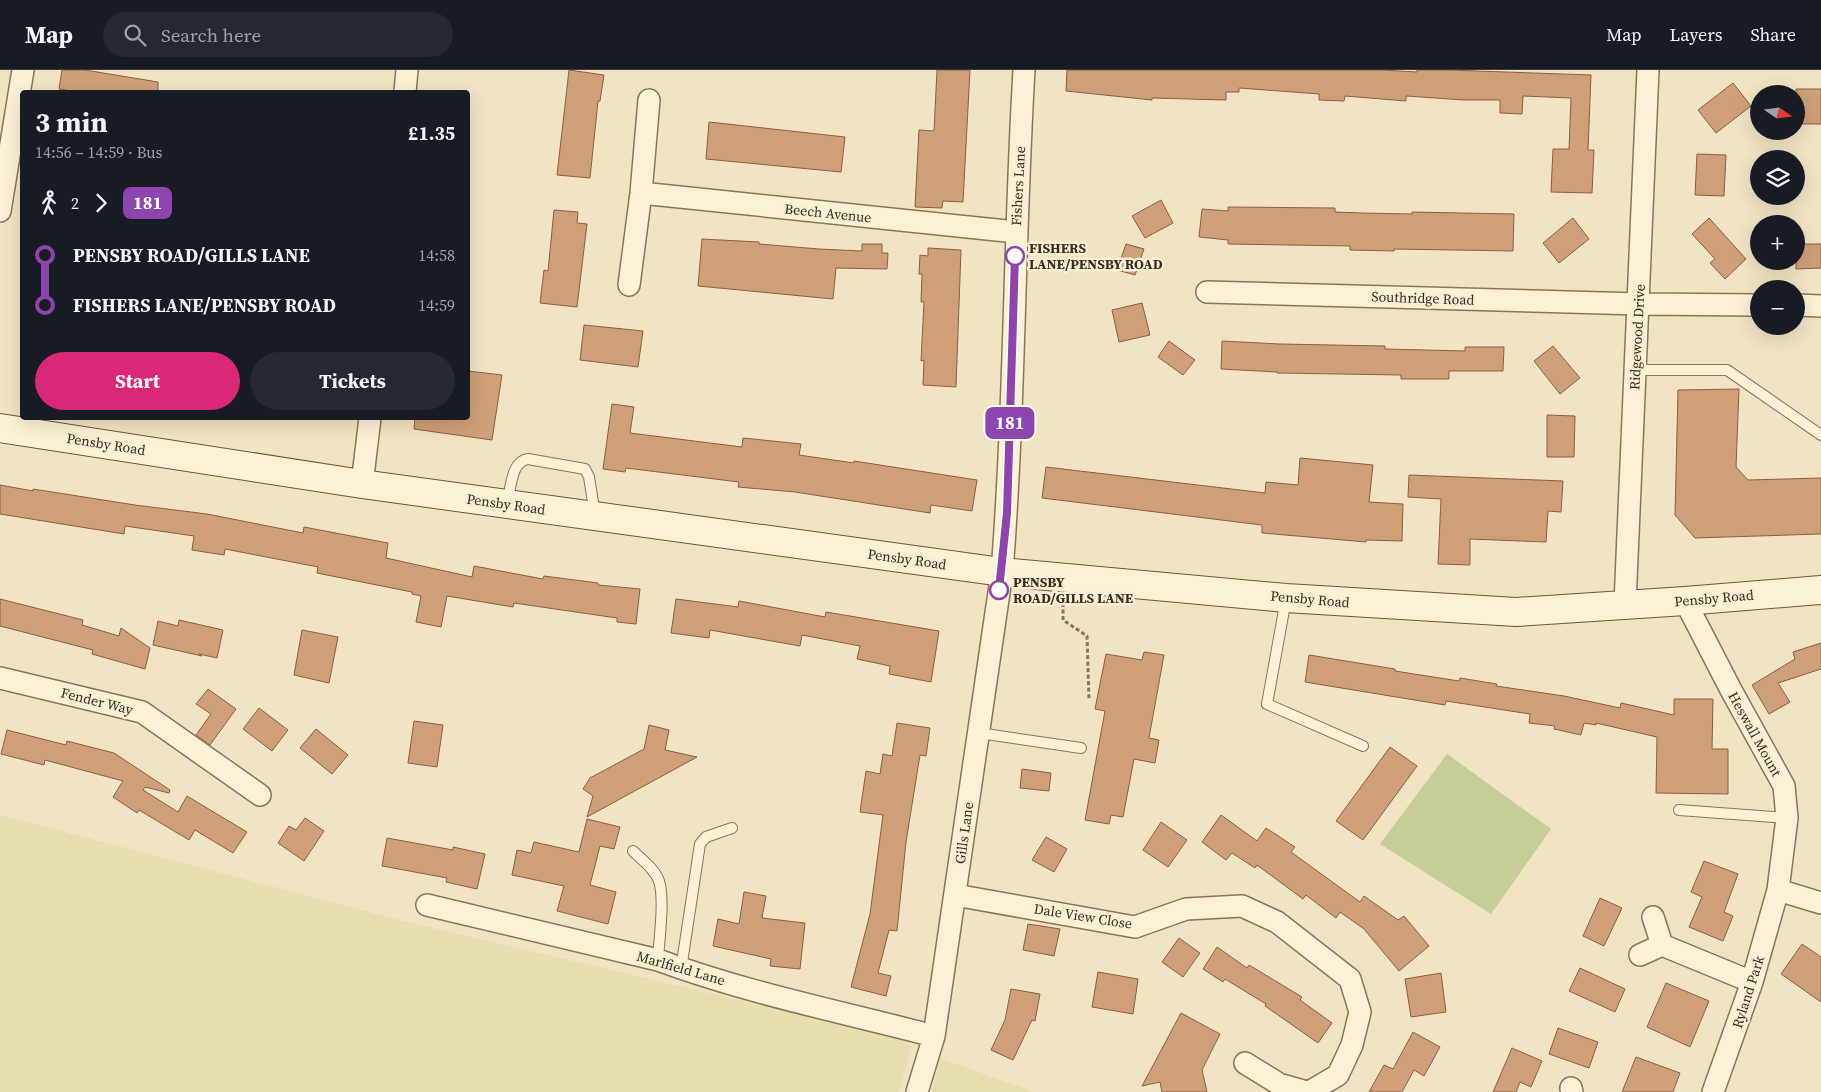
<!DOCTYPE html>
<meta charset="utf-8">
<style>
body{margin:0;font-family:"Source Serif 4",serif;background:#242831;color:#f1f3f6;height:100vh;display:flex;flex-direction:column;font-size:19px;white-space:nowrap}
*{box-sizing:border-box;margin:0}
p{font-size:16px;color:#9ea1a6}
.icon{flex:none;width:28px;height:28px;fill:none;stroke:currentColor;stroke-width:2;stroke-linecap:round;stroke-linejoin:round}
.map{position:relative;flex:1;overflow:hidden}
.details{position:absolute;left:20px;top:20px;width:450px;height:330px;display:flex;flex-direction:column;background:#171b24;border-radius:5px;box-shadow:0 5px 20px #0002}
.details>*{flex:none}
.badge{padding:0 10px;border-radius:8px;font-size:18px;line-height:32px}
.needle{width:32px;rotate:104deg}
.buttons{position:absolute;left:1750px;top:15px;display:grid;gap:10px}
.buttons a{display:grid;place-items:center;width:55px;height:55px;border-radius:50%;background:#171b24;box-shadow:0 5px 20px #0002;font-size:25px}
.map>.badge{position:absolute;translate:-50% -50%;box-shadow:0 0 0 2px #fff}
.legs{display:flex;align-items:center;gap:8px;height:55px;padding:0 15px;font-size:16px}
.legs p{margin-inline-start:auto}
.summary{display:flex;align-items:center;justify-content:space-between;height:85px;padding:0 15px}
h1{font-size:28px;font-weight:700;line-height:38px}
.primary-button{display:flex;gap:10px;margin-top:auto;padding:10px 15px}
.primary-button a{flex:1;height:58px;border-radius:30px;background:#db2777;color:#fff;font-size:20px;font-weight:700;line-height:58px;text-align:center}
.primary-button a+a{background:#242831;color:#f1f3f6}
ul{padding:0 15px;list-style:none}
li{display:flex;align-items:center;gap:18px;height:50px;font-size:19px}
li i{display:grid;place-items:center;width:8px;height:100%;margin:0 6px;background:currentColor}
li i::after{content:'';width:12px;height:12px;margin:-6px;border:4px solid;border-radius:50%;background:#171b24}
li p{margin-inline-start:auto}
li:first-child i{background:linear-gradient(#0000 50%,currentColor 0)}
li:last-child i{background:linear-gradient(currentColor 50%,#0000 0)}
header{display:flex;align-items:center;gap:30px;box-sizing:border-box;height:70px;padding:0 25px;background:#171b24;border-bottom:1px solid #363941}
header strong{font-size:24px}
nav{display:flex;gap:28px;margin-inline-start:auto;font-size:18px}
.search{width:350px;height:45px;background:#242831;display:flex;align-items:center;gap:12px;box-sizing:border-box;padding:0 18px;border-radius:28px;color:#9ea1a6;font-size:19px}
.map>svg:first-child{display:block}
</style>
<header>
<strong>Map</strong>
<div class="search"><svg class="icon" aria-label="search" viewBox="0 0 24 24"><circle cx="10" cy="10" r="6"/><path d="M15 15l6 6"/></svg>Search here</div>
<nav><a>Map</a><a>Layers</a><a>Share</a></nav>
</header>
<div class="map">
<svg width="1821" height="1022" viewBox="0 0 1821 1022">
<rect width="100%" height="100%" fill="#f0e4c3"/>
<path fill="#e6dfb0" d="M0 745 411 853 898 967 912 976 899 1022H0Z
M940 988 1034 1022H931Z"/>
<path fill="#c6ce97" d="M1447 684 1551 759 1491 844 1380 774Z"/>
<path fill="#cf9f78" stroke="#8b5f3e" d="M62 0H85L158 12V22H78L59 19Z
M569 0 604 5 600 31H598L590 108 557 105Z
M937 0H970L963 132 943 131 942 138 915 137 919 60 934 61Z
M1067 0H1382L1417 2V0H1449L1591 5 1588 80H1594L1592 123 1551 122 1553 79H1569L1571 28 1523 26 1522 44 1500 43V30H1464L1406 26V31L1345 26 1344 31 1319 30V24L1239 18V22H1226V30L1152 28V30L1066 21Z
M1733 13 1751 36 1716 63 1698 40Z
M1796 19H1821V54H1796Z
M709 52 845 67 841 102 706 89Z
M1697 84 1726 85 1724 126 1695 125Z
M1161 130 1173 153 1145 168 1132 146Z
M1228 137 1335 138V142L1362 143 1412 144V142L1514 144 1513 181 1394 179V181L1350 180V176L1228 174V170L1199 167 1202 139 1228 141Z
M554 140 578 142 577 153 587 154 577 237 540 233 544 200 548 201Z
M1573 148 1589 169 1559 193 1543 173Z
M1709 148 1746 189 1725 209 1710 193 1715 189 1692 164Z
M702 169 759 172V174L819 179 862 181V174H882V183H888L887 199 836 198 833 229 698 216Z
M1126 174 1144 179 1135 205 1117 200Z
M1796 174H1821V198L1796 199Z
M928 178 961 180 956 317 923 315 924 290 921 291 924 232H921L922 204H919L920 185 928 186Z
M1142 233 1150 265 1119 272 1112 240Z
M584 255 643 261 638 297 580 290Z
M1169 271 1195 290 1183 305 1158 287Z
M1222 271 1279 274 1385 276V279L1465 281V277H1504L1503 301H1449V309H1401V305L1277 303V302L1221 299Z
M1553 276 1580 308 1560 324 1534 291Z
M468 301 502 305 492 370 414 359 415 348H468Z
M1739 319 1736 397 1748 410 1821 408V464L1695 468 1675 445 1678 320Z
M612 334 634 337 630 363 742 377 743 368 801 374 799 385 854 393V391L977 410 972 441 931 435 930 443 795 422 738 417 739 412 626 398 625 402 603 399Z
M1547 345 1575 346 1574 387H1547Z
M1300 388 1373 395 1369 432 1403 434 1402 471 1366 470V472L1262 463V455L1042 428 1046 397 1265 423 1266 412 1298 415Z
M1409 405 1563 411 1561 442 1548 441 1546 472 1470 469V495L1438 494 1441 429 1408 427Z
M0 415 33 421V419L135 435 207 444 303 463 304 457 388 473 386 488 472 507 474 496 543 509 544 506 598 513V515L640 519 636 554 617 552V548L514 533 513 537 447 526 441 557 416 552 421 526 412 524V522L317 503 318 497 225 479 224 485 192 480 194 466 125 456 124 464 0 444Z
M0 529 83 550 82 555 119 566 121 558 150 578 145 599 92 584 93 580 0 556Z
M676 529 738 537 739 531 825 547 826 542 939 561 931 612 889 604 890 596 857 589 860 576 802 565 800 576 710 560 709 568 671 563Z
M179 550 223 560 217 588 199 584 202 586 153 575 158 551 178 556Z
M302 560 338 567 329 613 294 605Z
M1821 573V599L1778 613 1790 632 1769 644 1752 615 1795 589 1793 582Z
M1144 582 1164 585 1149 668 1159 670 1155 693 1134 689 1123 747 1111 745 1109 754 1085 750 1105 641 1095 639 1106 584 1142 590Z
M1309 585 1395 599V601L1459 611 1460 608 1497 614 1496 616 1564 626 1620 638 1621 633 1674 645V629H1713L1712 679H1728V724L1656 723 1657 667 1596 653V655L1584 653 1581 665 1554 659 1555 656 1529 653 1530 644 1446 631 1445 635 1305 612Z
M208 619 236 639 210 675 196 665 211 644 196 634Z
M259 638 288 660 272 681 243 659Z
M414 651 443 655 437 697 408 693Z
M897 653 930 658 926 686 920 685 906 772 897 861 889 860 878 903 891 906 886 926 851 917 870 844 883 745 860 742 866 701 880 704 883 684 892 686Z
M649 655 669 660 665 680 697 687 587 747 593 726 583 719 590 708 644 679Z
M316 659 348 685 332 704 300 678Z
M7 660 66 675 67 671 114 683 170 720 169 723 145 717 143 720 178 742 187 726 247 762 233 783 195 760 189 770 139 740 137 743 113 727 123 711 45 690 44 695 1 684Z
M1390 677 1417 696 1363 770 1336 751Z
M1022 699 1051 703 1049 721 1020 718Z
M1221 745 1257 771 1266 758 1295 777 1291 782 1360 832 1364 826 1398 850 1404 846 1429 876 1399 901 1364 859 1340 842 1336 848 1306 825 1303 829 1257 795 1255 798 1232 783 1226 790 1202 772Z
M305 748 324 761 304 791 278 773 289 756 296 760Z
M587 749 620 757 614 779 600 776 590 815 616 822 608 854 557 841 564 816 512 805 517 780 531 783 534 772 579 782Z
M1161 752 1187 770 1168 797 1143 780Z
M1046 767 1067 779 1054 802 1032 790Z
M387 768 453 780V777L485 784 477 819 446 812 447 808 382 796Z
M1704 791 1738 804 1724 842 1733 846 1723 871 1689 857 1702 827 1691 822Z
M744 822 766 826 762 848 805 853 800 899 770 896 771 889 713 876 718 849 739 854Z
M1600 828 1622 838 1604 876 1583 866Z
M1028 854 1060 859 1054 886 1023 880Z
M1179 868 1200 883 1183 907 1162 892Z
M1802 874 1821 887V932L1781 904Z
M1217 877 1247 898 1249 895 1302 927 1300 930 1332 953 1318 973 1265 936 1266 934 1225 909 1223 912 1203 899Z
M1580 898 1625 919 1615 942 1569 921Z
M1098 902 1138 909 1133 944 1092 937Z
M1441 903 1446 942 1411 947 1405 909Z
M1666 913 1709 931 1690 977 1647 957Z
M1011 919 1040 924 1035 951 1032 950 1013 990 991 980 1005 950Z
M1181 943 1220 964 1202 1000 1207 1022H1162L1160 1012 1142 1016Z
M1558 958 1598 972 1589 998 1549 984Z
M1413 962 1440 977 1424 1006 1414 1000 1402 1022H1369L1384 995 1393 999Z
M1512 978 1542 991 1531 1017 1520 1012 1516 1022H1493Z
M1636 987 1680 1003 1673 1022H1622Z"/>
<g fill="none" stroke-linecap="round" stroke-linejoin="round">
<defs>
<path id="lane" d="M1636 300H1727L1821 365
M507 433C511 419 511 391 528 389L585 399 589 407 595 445
M1286 529 1267 634 1363 676
M979 663 1081 678
M1679 740 1787 748
M633 781C641 789 655 799 659 811 665 830 659 869 658 890
M681 899 700 774 706 767 732 758"/>
<path id="street" d="M405 22 407 0
M641 123 1016 162
M0 141 23 0
M629 215 641 123 649 30
M1207 222 1639 234 1759 235
M1796 235 1821 236
M362 414 370 348
M1685 531 1731 620 1784 716 1787 748 1778 820 1821 833
M1625 534 1648 0
M0 608 142 642 260 725
M955 825 1135 857 1186 839 1242 836 1277 852 1350 909 1360 942 1352 975 1338 1005 1309 1022
M427 835 658 890C747 923 842 942 934 966
M1653 847 1662 875 1752 912
M1640 885 1662 875
M1245 993 1279 1014 1307 1022
M1571 1018 1572 1022
M917 1022 934 966 1002 502C1015 335 1014 167 1024 0
M1713 1022 1752 912 1778 820"/>
<path id="secondary" d="M0 358 362 414 1002 502 1286 528 1516 542 1685 531 1821 520"/>
</defs>
<use href="#lane" stroke="#8b7559" stroke-width="12"/>
<use href="#street" stroke="#8b7559" stroke-width="24"/>
<use href="#secondary" stroke="#6c563c" stroke-width="30"/>
<path stroke="#8b7559" stroke-width="3" stroke-dasharray="4 2.5" stroke-linecap="butt" d="M1063 533V550L1087 566 1089 630"/>
<use href="#lane" stroke="#faf1d7" stroke-width="10"/>
<use href="#street" stroke="#faf1d7" stroke-width="21"/>
<use href="#secondary" stroke="#faf1d7" stroke-width="28"/>
</g>
<g fill="none" stroke-linecap="round" stroke-linejoin="round">
<defs>
<path id="line-1" d="M999 520 1007 443 1015 186"/>
</defs>
<use href="#line-1" stroke="#fff" stroke-width="11"/>
<use href="#line-1" stroke="#8e44ad" stroke-width="8"/>
</g>
<g fill="#fff" stroke="#8e44ad" stroke-width="2.5">
<circle cx="1015" cy="186" r="9"/>
<circle cx="999" cy="520" r="9"/>
</g>
<g text-anchor="middle" stroke-width="5" stroke-linejoin="round" paint-order="stroke">
<g font-size="14" fill="#3a2c1e" stroke="#f7eed3">
<text transform="translate(1018 116) rotate(-87)" y="5">Fishers Lane</text>
<text transform="translate(828 143) rotate(6)" y="5">Beech Avenue</text>
<text transform="translate(1423 228) rotate(2)" y="5">Southridge Road</text>
<text transform="translate(1637 267) rotate(-87)" y="5">Ridgewood Drive</text>
<text transform="translate(106 374) rotate(9)" y="5">Pensby Road</text>
<text transform="translate(506 434) rotate(8)" y="5">Pensby Road</text>
<text transform="translate(907 489) rotate(8)" y="5">Pensby Road</text>
<text transform="translate(1714 528) rotate(-5)" y="5">Pensby Road</text>
<text transform="translate(1310 529) rotate(5)" y="5">Pensby Road</text>
<text transform="translate(97 631) rotate(14)" y="5">Fender Way</text>
<text transform="translate(1755 664) rotate(61)" y="5">Heswall Mount</text>
<text transform="translate(964 763) rotate(-82)" y="5">Gills Lane</text>
<text transform="translate(1083 846) rotate(9)" y="5">Dale View Close</text>
<text transform="translate(681 898) rotate(16)" y="5">Marlfield Lane</text>
<text transform="translate(1748 922) rotate(-72)" y="5">Ryland Park</text>
</g>
<g font-size="14" font-weight="bold" fill="#3a2c1e" stroke="#f7eed3" text-anchor="start">
<text x="1029" y="183">FISHERS<tspan x="1029" dy="16">LANE/PENSBY ROAD</tspan></text>
<text x="1013" y="517">PENSBY<tspan x="1013" dy="16">ROAD/GILLS LANE</tspan></text>
</g>
</g>
</svg>
<div class="buttons">
<a><svg class="needle" viewBox="-14 -14 28 28"><path d="M0-13l5 13h-10z" fill="#e53935"/><path d="M0 13l5-13h-10z" fill="#9ea1a6"/></svg></a>
<a><svg class="icon" aria-label="layers" viewBox="0 0 24 24"><path d="M12 4l9 5-9 5-9-5zM3 14l9 5 9-5"/></svg></a>
<a>+</a>
<a>−</a>
</div>
<b class="badge" style="left:1010px;top:353px;background:#8e44ad;color:#fff">181</b>
<section class="details">
<div class="summary"><div><h1>3 min</h1><p>14:56 – 14:59 · Bus</p></div><b>£1.35</b></div>
<div class="legs"><svg class="icon" aria-label="walk" viewBox="0 0 24 24"><circle cx="13" cy="4" r="2"/><path d="M13 8l-2 6 4 7M11 14l-3 7M7 12l3-4h3l4 4"/></svg>2<svg class="icon" aria-label="forward" viewBox="0 0 24 24"><path d="M9 5l7 7-7 7"/></svg><b class="badge" style="background:#8e44ad;color:#fff">181</b></div>
<ul>
<li><i style="color:#8e44ad"></i><b>PENSBY ROAD/GILLS LANE</b><p>14:58</p></li>
<li><i style="color:#8e44ad"></i><b>FISHERS LANE/PENSBY ROAD</b><p>14:59</p></li>
</ul>
<div class="primary-button"><a>Start</a><a>Tickets</a></div>
</section>
</div>
